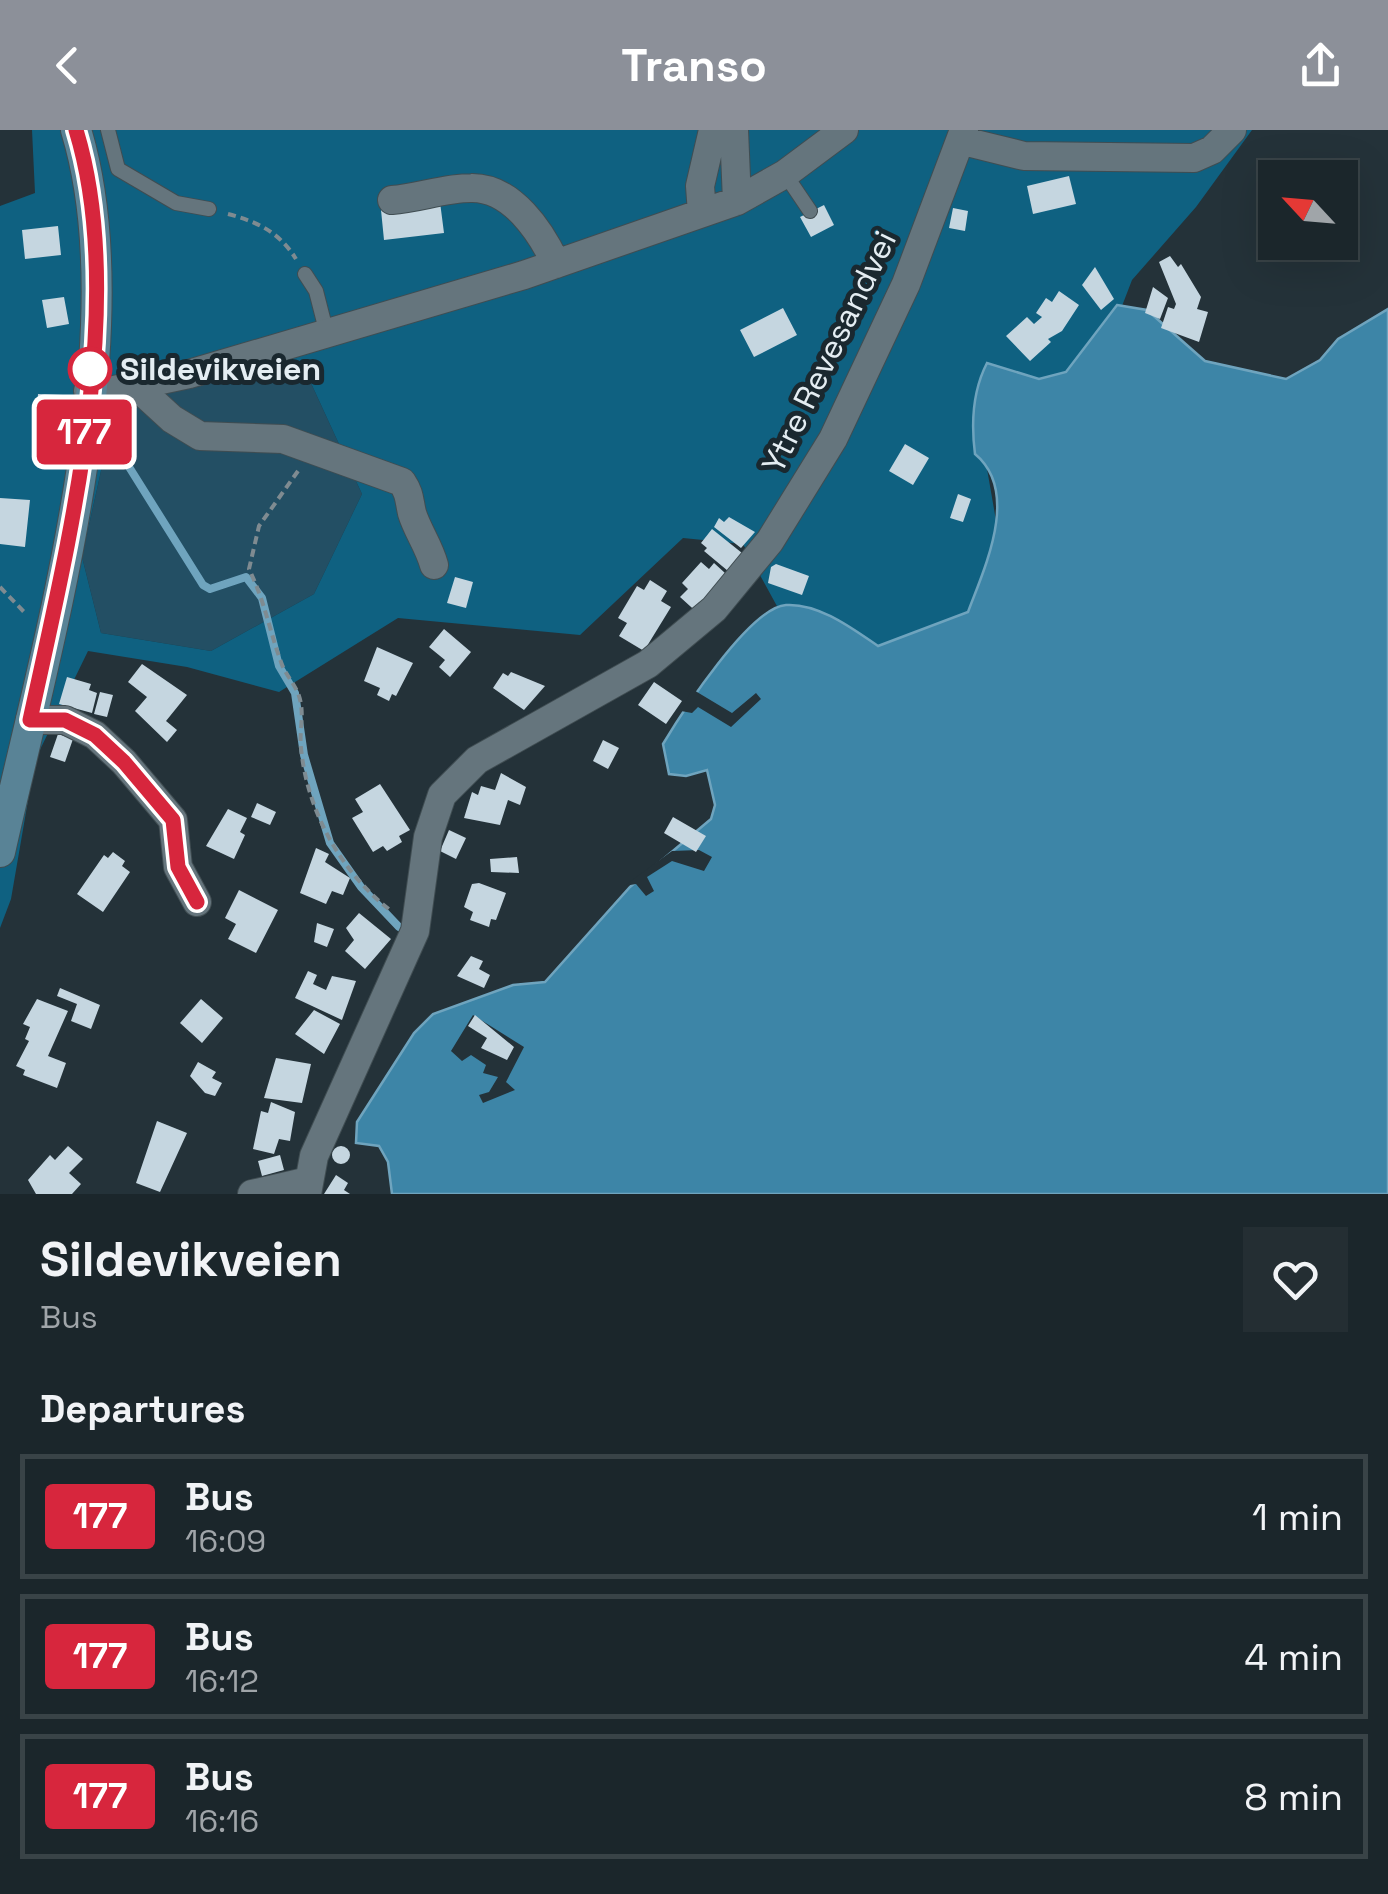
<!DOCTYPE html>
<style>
body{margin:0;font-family:"Space Grotesk",sans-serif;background:#242e33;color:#f1f3f6;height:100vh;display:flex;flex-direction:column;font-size:38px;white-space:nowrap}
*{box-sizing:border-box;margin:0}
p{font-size:32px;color:#a0a5a9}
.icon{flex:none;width:55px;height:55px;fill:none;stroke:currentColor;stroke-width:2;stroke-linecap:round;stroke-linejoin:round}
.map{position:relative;height:1064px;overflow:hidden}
.sheet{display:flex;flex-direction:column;background:#1b262b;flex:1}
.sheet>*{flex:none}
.badge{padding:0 20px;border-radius:8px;font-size:35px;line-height:65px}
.needle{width:65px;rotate:296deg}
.controls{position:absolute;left:1258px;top:30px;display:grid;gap:20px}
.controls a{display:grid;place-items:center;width:100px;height:100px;border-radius:0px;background:#1b262b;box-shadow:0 10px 40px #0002,0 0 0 2px #394347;font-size:50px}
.map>.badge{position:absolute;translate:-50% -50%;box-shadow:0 0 0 5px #fff}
h2{padding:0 40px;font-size:38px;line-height:90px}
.round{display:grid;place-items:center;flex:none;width:105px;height:105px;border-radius:0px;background:#242e33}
.headline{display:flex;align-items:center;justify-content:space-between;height:170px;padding:0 40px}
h1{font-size:48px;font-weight:600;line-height:75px}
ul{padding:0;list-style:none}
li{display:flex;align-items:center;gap:30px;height:125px;margin:0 20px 15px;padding:0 20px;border:5px solid #394347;border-radius:0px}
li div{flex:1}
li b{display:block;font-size:38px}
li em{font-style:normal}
li .badge{min-width:110px;font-weight:700;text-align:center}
header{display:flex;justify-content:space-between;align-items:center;height:130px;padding:0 40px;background:#8c9099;color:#fff;font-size:45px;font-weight:600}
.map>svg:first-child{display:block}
</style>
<header><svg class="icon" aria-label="back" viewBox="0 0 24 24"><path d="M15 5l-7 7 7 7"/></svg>Transo<svg class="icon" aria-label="share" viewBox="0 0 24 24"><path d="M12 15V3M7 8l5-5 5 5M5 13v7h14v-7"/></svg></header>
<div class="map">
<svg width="1388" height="1064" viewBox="0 0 1388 1064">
<rect width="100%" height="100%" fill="#243239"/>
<path fill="#234f64" d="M201 238 310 251 362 364 314 464 211 521 101 503 82 427 112 291 136 258Z"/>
<path fill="#0f6181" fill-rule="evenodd" d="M32 0H1252L1196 77 1132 150 1122 176 1116 175 1066 242 1039 249 987 233 986 333 998 402 968 482 957 490 878 516C855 501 806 467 778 478L743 414 683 408 580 505 398 488 279 562 187 537 88 521 35 630 11 769 0 798V76L35 63ZM201 238 310 251 362 364 314 464 211 521 101 503 82 427 112 291 136 258Z"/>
<path fill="#3d85a7" stroke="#6fa4be" stroke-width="2.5" d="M1117 175 1147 180 1205 231 1286 249 1320 230 1338 209 1388 179V1064H392L388 1032 379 1016 356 1013 357 992 414 903 433 884 513 855 545 852 630 757 711 689 715 675 707 640 686 646 669 644 663 614C681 584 750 477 786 475 819 473 853 499 878 516L968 482C984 439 1021 362 975 324 971 293 972 262 987 233L1039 249 1066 242Z"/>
<path fill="#243239" d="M692 559 732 583 756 563 761 569 731 597 698 577 692 583 681 581Z
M699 720 712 727 704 741 672 731 647 747 654 761 646 766 636 754 624 756 672 721Z
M473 885 524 917 506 952 515 960 483 973 479 965 489 962 498 947 483 943 486 935 471 925 462 931 451 921Z"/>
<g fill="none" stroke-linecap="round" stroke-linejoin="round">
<path stroke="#6fa4be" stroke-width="8" d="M104 297 203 455 210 459 246 447 262 468 279 536 295 563 304 625 330 713 361 757 399 797"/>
</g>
<path fill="#c5d6e0" d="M1069 46 1076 74 1033 84 1027 56Z
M440 72 444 103 384 110 381 80Z
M824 75 834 95 811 107 800 87Z
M953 78 968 81 965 101 949 98Z
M58 96 61 125 25 129 22 100Z
M1170 126 1178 137 1181 134 1201 167 1197 179 1208 182 1199 212 1161 198 1168 177 1174 179 1176 174 1159 132Z
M1095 137 1114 169 1101 180 1082 155Z
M1153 157 1168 168 1160 189 1145 183Z
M1059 161 1079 175 1062 201 1048 209 1051 212 1030 231 1006 206 1027 187 1034 194 1042 187 1036 183 1046 168 1052 172Z
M64 167 69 194 47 198 42 170Z
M783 178 797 205 754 227 740 200Z
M38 264 63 265 61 298 36 297Z
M905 314 929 328 913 355 889 341Z
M958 364 971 369 963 392 950 388Z
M0 368 30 370 25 417 0 414Z
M729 387 755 402 741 418 714 397 719 388 724 392Z
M712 399 742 423 728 441 704 421 707 418 701 413Z
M701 432 709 439 714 433 736 453 701 486 680 467 688 459 682 453Z
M776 434 809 446 802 465 768 453 771 437Z
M455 447 473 452 466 478 447 473Z
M650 450 667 461 661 471 671 477 644 521 619 506 627 493 618 488 637 456 644 460Z
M444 499 471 522 450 547 439 537 445 530 429 517Z
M377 517 413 533 396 566 392 564 389 571 377 565 380 558 364 551Z
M142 534 187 565 166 591 177 600 167 612 135 581 147 567 128 552Z
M511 542 545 556 524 580 493 558 503 543 508 546Z
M67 547 91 554 89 560 97 563 92 583 59 574Z
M654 552 682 571 666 594 638 575Z
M100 562 113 565 107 587 94 584Z
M58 604 73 609 65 632 50 627Z
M603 610 619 618 608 639 593 631Z
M501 643 526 657 520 675 508 670 500 695 464 688 472 662 478 665 481 656 495 660Z
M380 654 410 700 399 706 402 712 387 721 383 716 373 722 352 688 363 682 355 669Z
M257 673 276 682 270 695 251 687Z
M228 679 247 688 240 702 245 705 234 729 206 716Z
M673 687 706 706 696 722 664 703Z
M449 700 466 708 456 729 440 721Z
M316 718 329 724 325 732 350 748 343 765 332 761 326 774 300 763Z
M113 722 125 731 122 736 130 742 103 782 77 764 104 725 108 728Z
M517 727 519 743 491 742 490 729Z
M479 753 506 763 496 790 491 789 489 797 470 790 473 782 464 777 472 754Z
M239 760 278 780 256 823 228 809 236 794 225 788Z
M359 783 391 809 365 839 345 821 354 810 346 798Z
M317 793 334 799 327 817 314 812Z
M471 826 483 831 479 839 490 845 484 858 457 846Z
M308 841 317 845 313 854 326 860 332 846 356 851 342 890 295 868Z
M60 858 100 875 91 899 71 891 77 874 57 866Z
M37 869 68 881 48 926 66 933 57 958 23 945 25 940 16 936 29 911 25 909 30 897 23 894Z
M201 869 223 888 202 913 180 893Z
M314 880 340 894 324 924 295 904Z
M475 885 514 917 507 930 481 918 487 908 468 896Z
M276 928 311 934 302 973 264 968Z
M198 932 216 942 212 948 222 953 215 966 205 963 190 946Z
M271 972 295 982 290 1011 279 1009 274 1024 253 1019 261 981 268 983Z
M157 991 187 1003 160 1062 136 1053Z
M332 1025a9 9 0 1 1 18 0a9 9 0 1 1-18 0Z
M68 1016 83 1029 69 1043 81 1054 72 1064H36L28 1050 50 1025 55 1030Z
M280 1025 284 1040 262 1046 258 1031Z
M336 1045 348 1053 344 1060 350 1064H324Z"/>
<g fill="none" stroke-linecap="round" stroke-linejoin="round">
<defs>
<path id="service" d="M108 0 118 39 176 73 209 79
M785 44 810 81
M305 144 316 161 327 204"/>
<path id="minor" d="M734 0 737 71
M963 11 1024 26 1194 28 1212 20 1232 0
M392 70C418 68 445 58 471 58 512 57 541 102 556 134
M702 83 700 56 713 0
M136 256 172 289 200 306 283 309 402 352C410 364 409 370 412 383 417 400 429 416 434 435
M88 261 100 263 189 244 524 145 737 71 785 44 844 0
M30 590H65L95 605 124 632 173 690 178 737 197 772
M252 1064 309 1051
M307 1064 314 1026 415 801 428 707 442 665 477 630 648 534 714 479 770 411 833 309 906 154 964 0"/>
<path id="secondary" d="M0 722C46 516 138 204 76 0"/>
</defs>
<use href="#service" stroke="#404d52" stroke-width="16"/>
<use href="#minor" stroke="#404d52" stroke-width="30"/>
<use href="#secondary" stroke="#404d52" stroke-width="32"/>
<path stroke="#7f8b91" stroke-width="4" stroke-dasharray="8 5" stroke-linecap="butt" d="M228 84C258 92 279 102 296 129
M298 341 259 396 249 439C265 472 269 499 281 532 285 544 295 554 299 566 305 584 299 600 301 618 307 681 341 742 390 780
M0 457 26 484"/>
<use href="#service" stroke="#65757d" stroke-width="14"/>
<use href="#minor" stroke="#65757d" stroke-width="28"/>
<use href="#secondary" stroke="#598396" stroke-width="30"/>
</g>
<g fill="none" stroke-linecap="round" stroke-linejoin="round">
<defs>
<path id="line" d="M76 0C129 173 68 415 30 590H65L95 605 124 632 173 690 178 737 197 772"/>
</defs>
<use href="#line" stroke="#fff" stroke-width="22"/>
<use href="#line" stroke="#d7263d" stroke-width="15"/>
</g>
<circle fill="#fff" stroke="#d7263d" stroke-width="5" cx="90" cy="239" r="20"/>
<g text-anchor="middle" stroke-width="10" stroke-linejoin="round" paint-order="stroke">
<g font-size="32" fill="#e4edf2" stroke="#1a282f">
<text transform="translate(829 222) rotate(-64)" y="11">Ytre Revesandvei</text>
</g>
<g font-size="32" font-weight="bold" fill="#e4edf2" stroke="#1a282f" text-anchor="start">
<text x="120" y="250">Sildevikveien</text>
</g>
</g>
</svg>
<div class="controls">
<a><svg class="needle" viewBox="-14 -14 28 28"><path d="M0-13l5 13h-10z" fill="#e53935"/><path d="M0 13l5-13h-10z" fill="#a0a5a9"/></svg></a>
</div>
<b class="badge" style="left:84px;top:302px;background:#d7263d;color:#fff">177</b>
</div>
<section class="sheet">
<div class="headline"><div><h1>Sildevikveien</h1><p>Bus</p></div><a class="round"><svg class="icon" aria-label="heart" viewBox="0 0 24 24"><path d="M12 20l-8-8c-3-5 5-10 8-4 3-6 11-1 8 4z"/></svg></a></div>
<h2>Departures</h2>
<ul>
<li><span class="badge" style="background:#d7263d;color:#fff">177</span><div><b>Bus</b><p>16:09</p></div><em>1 min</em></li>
<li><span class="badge" style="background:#d7263d;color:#fff">177</span><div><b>Bus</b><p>16:12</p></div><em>4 min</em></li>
<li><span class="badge" style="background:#d7263d;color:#fff">177</span><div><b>Bus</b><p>16:16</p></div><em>8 min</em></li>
</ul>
</section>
